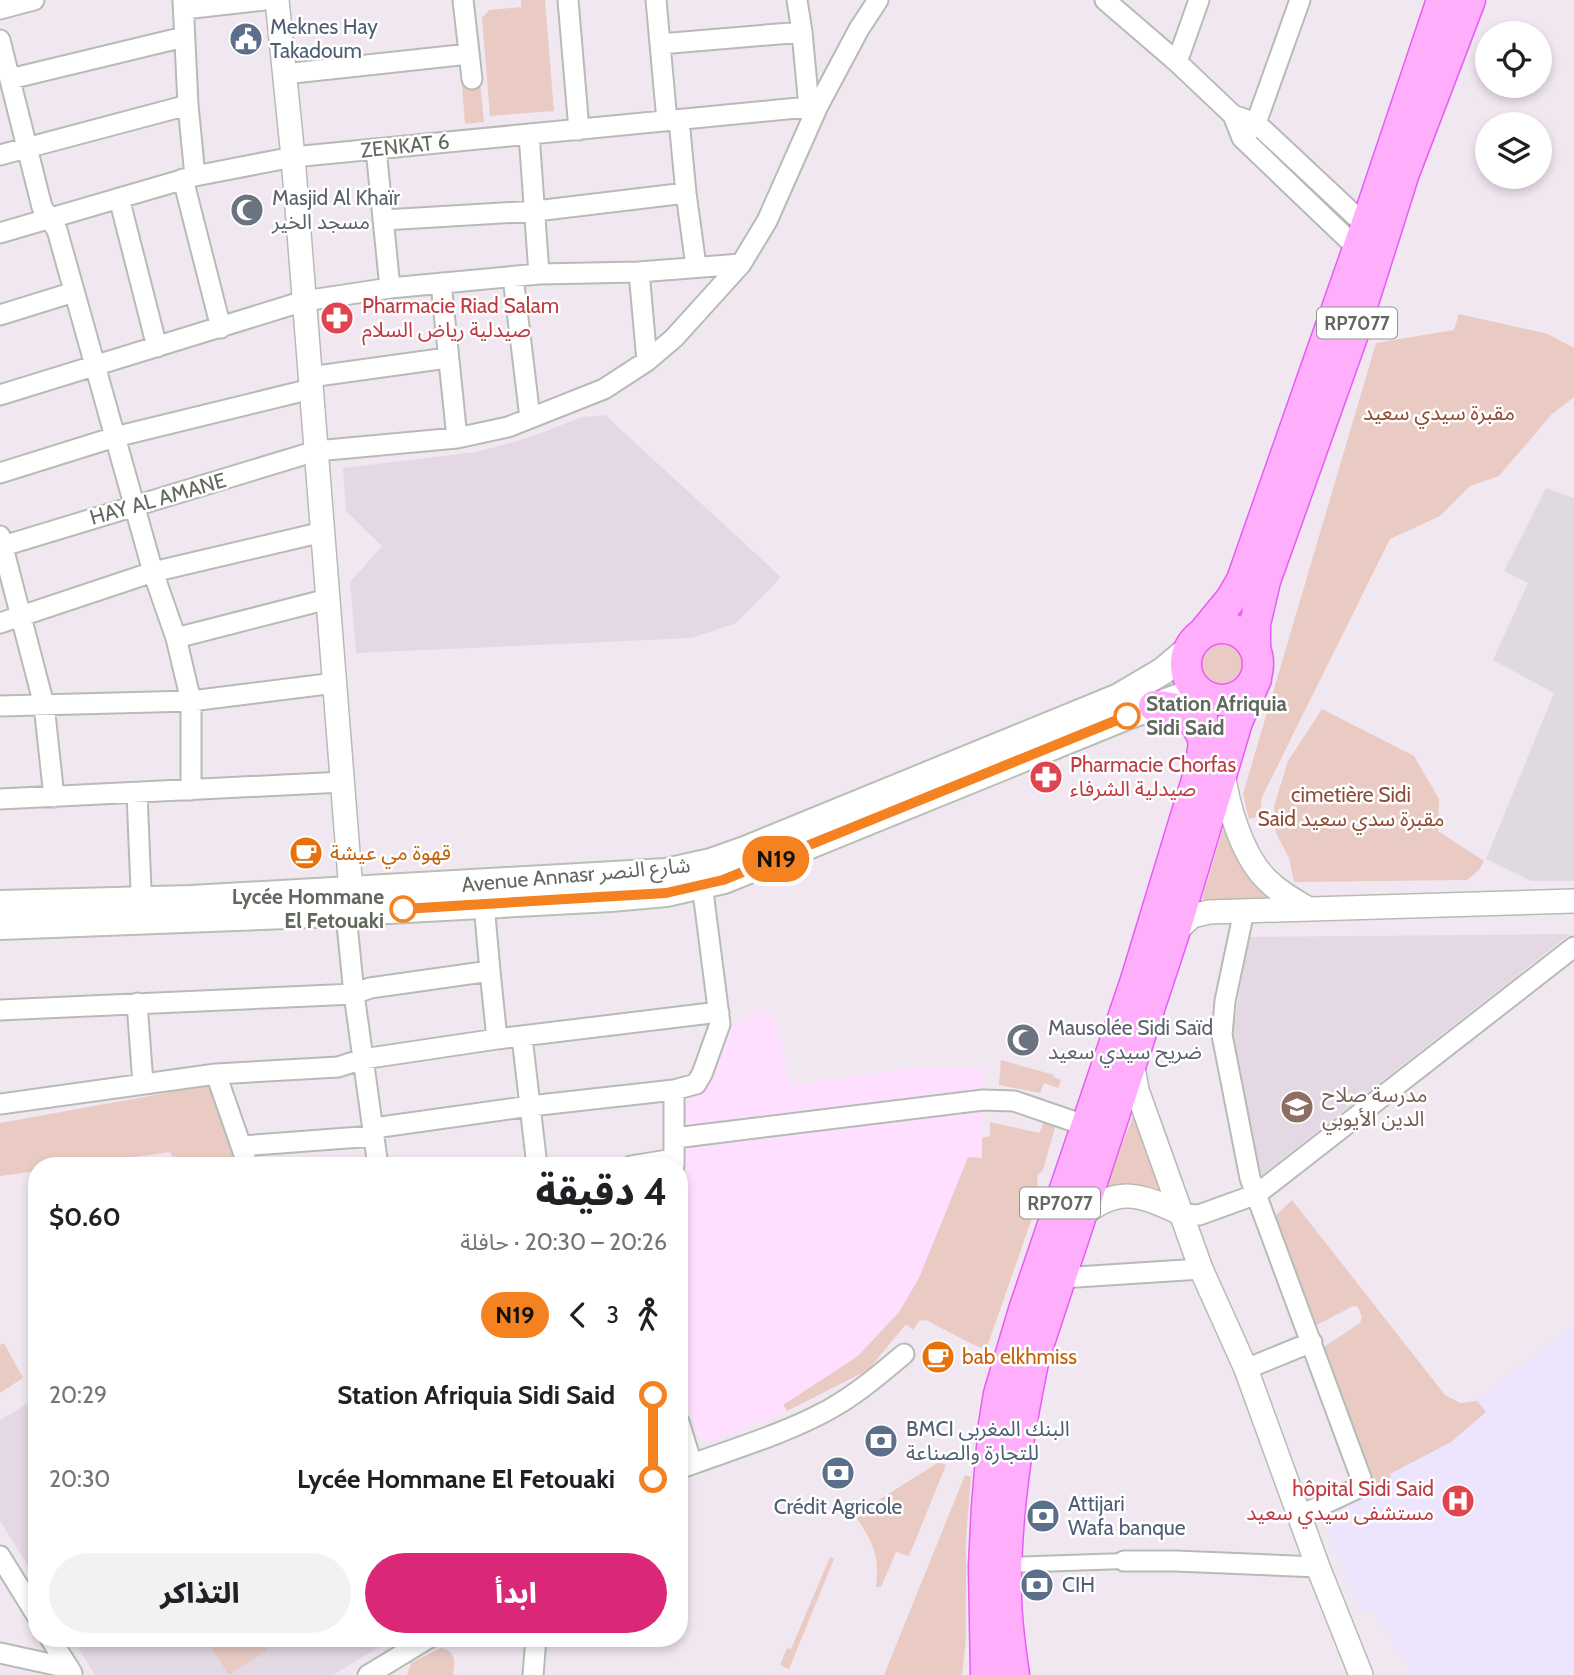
<!DOCTYPE html>
<html lang="ar">
<meta charset="utf-8">
<style>
body{margin:0;font-family:Cabin,"Noto Sans Arabic",sans-serif;background:#f2f2f2;color:#202124;direction:rtl;height:100vh;display:flex;flex-direction:column;font-size:26px;white-space:nowrap}
*{box-sizing:border-box;margin:0}
p{font-size:23px;color:#757577}
.icon{flex:none;width:38px;height:38px;fill:none;stroke:currentColor;stroke-width:2;stroke-linecap:round;stroke-linejoin:round}
.map{position:relative;flex:1;overflow:hidden;direction:ltr}
.sheet{position:absolute;left:28px;top:1157px;width:660px;height:490px;display:flex;flex-direction:column;background:#fff;border-radius:28px;box-shadow:0 4px 10px #0003;direction:rtl}
.sheet>*{flex:none}
.badge{padding:0 14px;border-radius:23px;font-size:24px;line-height:46px}
.controls{position:absolute;left:1475px;top:21px;display:grid;gap:14px}
.controls a{display:grid;place-items:center;width:77px;height:77px;border-radius:50%;background:#fff;box-shadow:0 4px 10px #0003;font-size:35px}
.map>.badge{position:absolute;translate:-50% -50%;box-shadow:0 0 0 4px #fff}
.legs{display:flex;align-items:center;gap:10px;height:77px;padding:0 21px;font-size:23px}
.legs p{margin-inline-start:auto}
.summary{display:flex;align-items:center;justify-content:space-between;height:119px;padding:0 21px}
h1{font-size:38px;font-weight:800;line-height:52px}
.primary-button{display:flex;gap:14px;margin-top:auto;padding:14px 21px}
.primary-button a{flex:1;height:80px;border-radius:42px;background:#db2777;color:#fff;font-size:28px;font-weight:800;line-height:80px;text-align:center}
.primary-button a+a{background:#f2f2f2;color:#202124}
ul{padding:0 21px;list-style:none}
li{display:flex;align-items:center;gap:24px;height:84px;font-size:26px}
li i{display:grid;place-items:center;width:10px;height:100%;margin:0 9px;background:currentColor}
li i::after{content:'';width:18px;height:18px;margin:-9px;border:5px solid;border-radius:50%;background:#fff}
li p{margin-inline-start:auto}
li:first-child i{background:linear-gradient(#0000 50%,currentColor 0)}
li:last-child i{background:linear-gradient(currentColor 50%,#0000 0)}
.map>svg:first-child{display:block}
</style>
<div class="map">
<svg width="1574" height="1675" viewBox="0 0 1574 1675">
<rect width="100%" height="100%" fill="#f1e7f1"/>
<path fill="#fedfff" d="M766 1010 776 1026 781 1043 790 1086 919 1067 984 1068 982 1158 908 1300 858 1356 783 1405 787 1411 707 1442 702 1440 698 1436 680 1378 686 1103 707 1081 727 1037 728 1027Z"/>
<path fill="#dfdae0" d="M1546 488 1574 498V881H1531L1486 859 1554 693 1493 660 1528 583 1504 571Z"/>
<path fill="#e3d8e3" d="M605 415 781 577 749 610 736 623 692 638 356 653 350 582 382 546 346 511 343 468 476 452 528 438 582 417Z
M1570 934 1259 1177 1232 1036 1249 937Z
M37 1398V1580L0 1521V1420Z
M72 1638H394L333 1675H95Z"/>
<path fill="#ece5fd" d="M1574 1324V1675H1407L1411 1669 1372 1609 1361 1613 1320 1511 1391 1478 1389 1474 1451 1442 1485 1413 1477 1401Z"/>
<path fill="#e9cbc4" d="M521 0H545L554 111 490 116 482 18 489 10 521 7Z
M480 83 484 122 465 124 462 85Z
M1459 314 1548 334 1574 348V397L1551 415 1499 476 1470 486 1440 516 1390 539 1262 797 1260 816 1249 819 1243 794 1376 343 1454 330Z
M1196 664a26 26 0 1 1 52 0a26 26 0 1 1-52 0Z
M1322 709 1414 756 1439 799 1438 831 1484 861 1479 870 1467 880 1294 882 1289 858 1276 833 1274 806 1288 761Z
M1224 825 1243 868 1270 895 1269 900 1202 899Z
M1001 1060 1054 1075 1053 1077 1061 1080 1058 1088 1044 1083 1040 1093 999 1085Z
M210 1085 237 1165H177L170 1152 76 1165 37 1166V1171L0 1176V1123Z
M1134 1114 1166 1191 1143 1185 1106 1186Z
M1045 1120 1056 1124 1043 1170 1037 1176 1039 1198 986 1350 968 1342 926 1320 919 1321 913 1330 906 1324 868 1370 787 1411 783 1405 858 1356 899 1312 919 1278 968 1157 982 1158V1138L990 1136V1122L1039 1133Z
M1292 1200 1445 1395 1460 1403 1477 1401 1486 1412 1451 1442 1390 1474 1391 1478 1365 1490 1370 1481V1474L1324 1347 1360 1323 1362 1317 1358 1307 1353 1306 1315 1326 1275 1216Z
M4 1343 23 1378 0 1393V1345Z
M939 1462 946 1465 909 1556 896 1552 881 1587H876C880 1553 872 1542 855 1515Z
M965 1475 971 1477 966 1539V1638L962 1675H884Z
M830 1557 834 1559 789 1669 780 1665 787 1648 791 1649Z
M205 1638H259L267 1650 229 1675Z
M441 1648C457 1651 455 1662 453 1675H407L411 1663Z"/>
<g fill="none" stroke-linecap="round" stroke-linejoin="round">
<defs>
<path id="pedestrian" d="M1006 1565 1124 1561"/>
<path id="minor" d="M183 0 188 105 195 176
M463 0 472 79
M568 0 579 130
M656 0 667 121
M797 0 802 32 809 107
M1105 0 1177 62 1233 115 1242 138 1358 249
M0 9 34 0
M184 9 264 0
M0 40 42 207 57 230 153 572 176 638 191 701V790
M660 44 802 32
M1177 62 1199 0
M284 74 469 54
M10 79 184 37
M1233 115 1256 123 1366 226
M679 120 686 193 696 266
M1248 132 1256 123 1300 0
M529 134 539 274
M376 149 390 288
M0 155 188 105
M183 179 221 328
M119 198 157 347
M384 220 536 211 686 193
M0 233 195 176 293 157 818 106
M639 272 647 361
M513 277 530 418
M441 283 457 438
M0 315 74 292
M310 377 447 358
M0 395 304 301 390 288 539 274 639 272 741 264
M0 473 115 437 311 389
M0 536 44 705 54 797
M0 547 316 451 457 438 508 427 604 389 647 361 674 338 741 264 767 221 818 106 859 29 878 0
M0 623 153 572 323 532
M176 638 328 599
M0 706 191 701 335 683
M137 793 142 914
M0 799 343 782
M484 904 490 971
M1244 911 1225 1001 1222 1035 1250 1178 1361 1478 1356 1489 1299 1516
M350 912 347 924 354 994 378 1166
M137 1003 143 1084
M0 1010 354 994 370 988 490 971 497 1039
M522 1037 537 1166
M216 1074 248 1166
M0 1104 216 1074 338 1067 363 1059 497 1039 719 1012
M374 1128 530 1106 674 1090 696 1084 702 1074 720 1024 702 884
M675 1138 983 1100 1014 1101 1087 1126
M242 1146 374 1136
M631 1166 674 1159
M674 1166V1090
M1182 1214 1199 1215 1257 1194 1574 947
M1061 1278 1201 1269
M1246 1369 1312 1342
M679 1422 692 1464
M679 1469C729 1450 783 1435 830 1409 857 1394 880 1374 904 1354
M0 1556 37 1616
M1124 1561H1176L1318 1567
M50 1638 72 1673
M0 1653 69 1668
M368 1675 429 1638
M533 1675 536 1638"/>
<path id="tertiary" d="M277 0 293 157 351 891V905
M1223 771C1227 804 1242 856 1267 880 1279 892 1293 900 1307 908
M1174 933 1192 916 1209 912 1574 901
M1132 1062 1137 1090 1201 1269 1246 1369 1318 1567 1361 1675
M1080 1218C1117 1184 1142 1195 1182 1214"/>
<path id="secondary" d="M0 904 191 899 666 872 711 862 745 850 1119 697 1163 671 1189 649
M0 926 314 914 611 898 666 893 724 880 1127 716 1197 691"/>
<path id="primary" d="M1186 664a36 36 0 1 1 72 0a36 36 0 1 1-72 0Z
M1203 633 1231 599 1242 580 1366 226 1442 0
M1255 648V624L1265 581 1353 334 1404 173 1470 0
M1154 706C1180 706 1196 717 1204 742
M986 1675 984 1566 987 1506 994 1425 999 1394 1024 1310 1136 980 1200 770 1204 742 1200 693
M1014 1675C1010 1648 1006 1621 1006 1594 1005 1514 1018 1435 1034 1358L1174 933 1237 722 1256 679"/>
</defs>
<use href="#pedestrian" stroke="#b6bcb5" stroke-width="18"/>
<use href="#minor" stroke="#b6bcb5" stroke-width="23"/>
<use href="#tertiary" stroke="#b6bcb5" stroke-width="26"/>
<use href="#secondary" stroke="#b8bfb5" stroke-width="30"/>
<use href="#primary" stroke="#e95bf6" stroke-width="33"/>
<use href="#pedestrian" stroke="#fff" stroke-width="14"/>
<use href="#minor" stroke="#fff" stroke-width="19"/>
<use href="#tertiary" stroke="#fff" stroke-width="23"/>
<use href="#secondary" stroke="#fff" stroke-width="26"/>
<use href="#primary" stroke="#ffaefc" stroke-width="30"/>
</g>
<g fill="none" stroke-linecap="round" stroke-linejoin="round">
<defs>
<path id="line-1" d="M403 909 666 893 723 880 1127 716"/>
</defs>
<use href="#line-1" stroke="#fff" stroke-width="16"/>
<use href="#line-1" stroke="#f58220" stroke-width="10"/>
</g>
<defs>
<symbol id="civic-disc" viewBox="-11 -11 22 22"><circle r="9.5" fill="#5c6f8a" stroke="#fff"/><path d="M-.6-6.5H3V-4.5H.6V-3L4-1V1h2V6H-6V1h2V-1L-.6-3ZM-1.2 2.5V6h2.4V2.5Z" fill="#fff"/></symbol>
<symbol id="mosque-disc" viewBox="-11 -11 22 22"><circle r="9.5" fill="#6b7280" stroke="#fff"/><path d="M3.5-4.9A6 6 0 1 0 3.5 4.9A5 5 0 1 1 3.5-4.9Z" fill="#fff"/></symbol>
<symbol id="pharmacy-disc" viewBox="-11 -11 22 22"><circle r="9.5" fill="#e0444e" stroke="#fff"/><path d="M-2-6h4v4h4v4h-4v4h-4v-4h-4v-4h4Z" fill="#fff"/></symbol>
<symbol id="cafe-disc" viewBox="-11 -11 22 22"><circle r="9.5" fill="#e8710a" stroke="#fff"/><path d="M-5.5-4.5H6V0H3Q3 3.5 0 3.5H-2.5Q-5.5 3.5-5.5 0ZM3-3.2v2h1.7v-2ZM-6 4.5H4V6H-6Z" fill="#fff"/></symbol>
<symbol id="school-disc" viewBox="-11 -11 22 22"><circle r="9.5" fill="#8d6e63" stroke="#fff"/><path d="M0-5L7-2L0 1L-7-2ZM-4 1L0 2.5L4 1V4Q0 6-4 4Z" fill="#fff"/></symbol>
<symbol id="bank-disc" viewBox="-11 -11 22 22"><circle r="9.5" fill="#5c6f8a" stroke="#fff"/><path d="M-6-4H6V4H-6ZM0-2.3a2.3 2.3 0 1 0 0 4.6a2.3 2.3 0 1 0 0-4.6Z" fill="#fff"/></symbol>
<symbol id="hospital-disc" viewBox="-11 -11 22 22"><circle r="9.5" fill="#e0444e" stroke="#fff"/><path d="M-5-5h3v3.5h4V-5h3V5h-3V1.5h-4V5h-3Z" fill="#fff"/></symbol>
</defs>
<g fill-rule="evenodd">
<use href="#civic-disc" x="227" y="20" width="38" height="38"/>
<use href="#mosque-disc" x="228" y="191" width="38" height="38"/>
<use href="#pharmacy-disc" x="318" y="299" width="38" height="38"/>
<use href="#pharmacy-disc" x="1027" y="758" width="38" height="38"/>
<use href="#cafe-disc" x="287" y="834" width="38" height="38"/>
<use href="#mosque-disc" x="1004" y="1021" width="38" height="38"/>
<use href="#school-disc" x="1278" y="1088" width="38" height="38"/>
<use href="#cafe-disc" x="919" y="1338" width="38" height="38"/>
<use href="#bank-disc" x="862" y="1422" width="38" height="38"/>
<use href="#bank-disc" x="819" y="1454" width="38" height="38"/>
<use href="#hospital-disc" x="1439" y="1482" width="38" height="38"/>
<use href="#bank-disc" x="1024" y="1497" width="38" height="38"/>
<use href="#bank-disc" x="1018" y="1566" width="38" height="38"/>
</g>
<g fill="#fff" stroke="#f58220" stroke-width="3.5">
<circle cx="1127" cy="716" r="12"/>
<circle cx="403" cy="909" r="12"/>
</g>
<g text-anchor="middle" stroke-width="5" stroke-linejoin="round" paint-order="stroke">
<g fill="#fff" stroke="#90958e" stroke-width="2">
<rect x="1317" y="307.5" width="80" height="31" rx="5"/>
<rect x="1020" y="1187.5" width="80" height="31" rx="5"/>
</g>
<g font-size="19" font-weight="bold" fill="#61685e">
<text x="1357" y="330">RP7077</text>
<text x="1060" y="1210">RP7077</text>
</g>
<g font-size="21" fill="#4e5e75" stroke="#fff" text-anchor="start">
<text x="270" y="34">Meknes Hay<tspan x="270" dy="24">Takadoum</tspan></text>
<text x="906" y="1436">BMCI البنك المغربي<tspan x="906" dy="24">للتجارة والصناعة</tspan></text>
<text x="1068" y="1511">Attijari<tspan x="1068" dy="24">Wafa banque</tspan></text>
<text x="838" y="1514" text-anchor="middle">Crédit Agricole</text>
<text x="1062" y="1592">CIH</text>
</g>
<g font-size="21" fill="#61685e" stroke="#fff">
<text transform="translate(405 146) rotate(-6)" y="7">ZENKAT 6</text>
<text transform="translate(158 499) rotate(-16)" y="7">HAY AL AMANE</text>
<text transform="translate(576 875) rotate(-5)" y="7">Avenue Annasr شارع النصر</text>
</g>
<g font-size="21" fill="#5b616d" stroke="#fff" text-anchor="start">
<text x="272" y="205">Masjid Al Khaïr<tspan x="272" dy="24">مسجد الخير</tspan></text>
<text x="1048" y="1035">Mausolée Sidi Saïd<tspan x="1048" dy="24">ضريح سيدي سعيد</tspan></text>
</g>
<g font-size="21" fill="#be3a42" stroke="#fff" text-anchor="start">
<text x="362" y="313">Pharmacie Riad Salam<tspan x="362" dy="24">صيدلية رياض السلام</tspan></text>
<text x="1070" y="772">Pharmacie Chorfas<tspan x="1070" dy="24">صيدلية الشرفاء</tspan></text>
<text x="1434" y="1496" text-anchor="end">hôpital Sidi Said<tspan x="1434" dy="24">مستشفى سيدي سعيد</tspan></text>
</g>
<g font-size="21" fill="#904c35" stroke="#fff">
<text x="1439" y="420">مقبرة سيدي سعيد</text>
<text x="1351" y="802">cimetière Sidi<tspan x="1351" dy="24">Said مقبرة سدي سعيد</tspan></text>
</g>
<g font-size="21" font-weight="bold" fill="#61685e" stroke="#fff" text-anchor="start">
<text x="1146" y="711">Station Afriquia<tspan x="1146" dy="24">Sidi Said</tspan></text>
<text x="384" y="904" text-anchor="end">Lycée Hommane<tspan x="384" dy="24">El Fetouaki</tspan></text>
</g>
<g font-size="21" fill="#c56008" stroke="#fff" text-anchor="start">
<text x="330" y="860">قهوة مي عيشة</text>
<text x="962" y="1364">bab elkhmiss</text>
</g>
<g font-size="21" fill="#785e54" stroke="#fff" text-anchor="start">
<text x="1322" y="1102">مدرسة صلاح<tspan x="1322" dy="24">الدين الأيوبي</tspan></text>
</g>
</g>
</svg>
<div class="controls">
<a><svg class="icon" aria-label="locate" viewBox="0 0 24 24"><circle cx="12" cy="12" r="6"/><path d="M12 2v4M12 18v4M2 12h4M18 12h4"/></svg></a>
<a><svg class="icon" aria-label="layers" viewBox="0 0 24 24"><path d="M12 4l9 5-9 5-9-5zM3 14l9 5 9-5"/></svg></a>
</div>
<b class="badge" style="left:776px;top:859px;background:#f58220;color:#111">N19</b>
<section class="sheet">
<div class="summary"><div><h1>4 دقيقة</h1><p>20:26 – 20:30 · حافلة</p></div><b>$0.60</b></div>
<div class="legs"><svg class="icon" aria-label="walk" viewBox="0 0 24 24"><circle cx="13" cy="4" r="2"/><path d="M13 8l-2 6 4 7M11 14l-3 7M7 12l3-4h3l4 4"/></svg>3<svg class="icon" aria-label="back" viewBox="0 0 24 24"><path d="M15 5l-7 7 7 7"/></svg><b class="badge" style="background:#f58220;color:#111">N19</b></div>
<ul>
<li><i style="color:#f58220"></i><b>Station Afriquia Sidi Said</b><p>20:29</p></li>
<li><i style="color:#f58220"></i><b>Lycée Hommane El Fetouaki</b><p>20:30</p></li>
</ul>
<div class="primary-button"><a>ابدأ</a><a>التذاكر</a></div>
</section>
</div>
